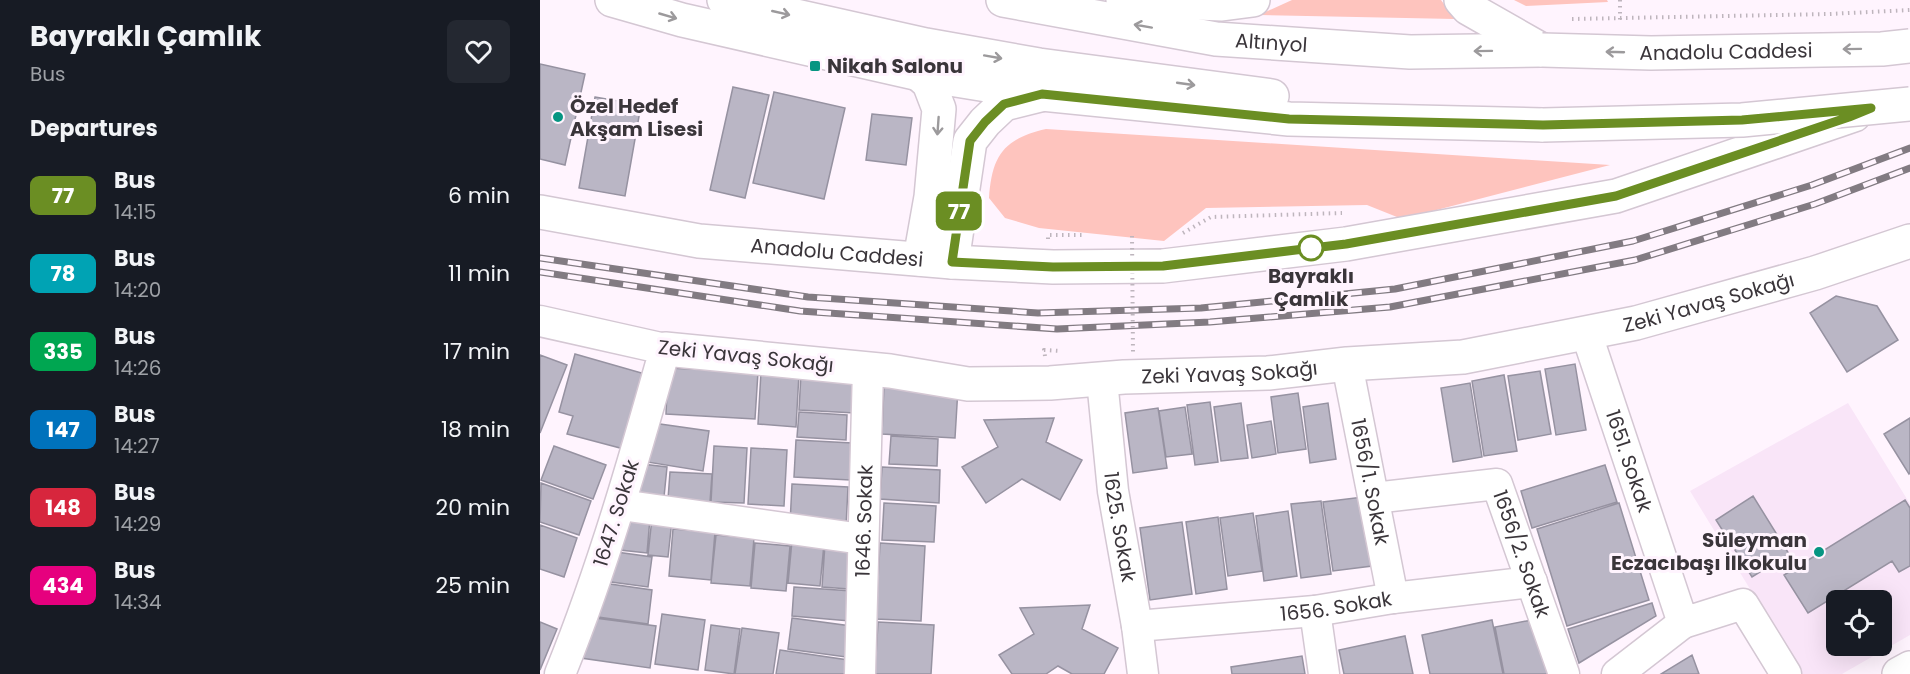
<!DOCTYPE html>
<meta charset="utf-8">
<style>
body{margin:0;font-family:Poppins,sans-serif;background:#242831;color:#f1f3f6;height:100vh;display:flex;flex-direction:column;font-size:22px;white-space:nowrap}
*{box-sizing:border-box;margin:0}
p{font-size:20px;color:#9ea1a6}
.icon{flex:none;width:33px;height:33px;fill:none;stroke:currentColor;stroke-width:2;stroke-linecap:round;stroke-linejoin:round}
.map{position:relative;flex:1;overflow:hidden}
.details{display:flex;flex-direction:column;background:#171b24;width:540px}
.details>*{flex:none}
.badge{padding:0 12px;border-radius:9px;font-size:21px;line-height:39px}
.tools{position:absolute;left:1286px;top:590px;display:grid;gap:12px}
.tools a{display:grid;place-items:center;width:66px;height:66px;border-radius:9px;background:#171b24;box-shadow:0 6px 24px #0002;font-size:30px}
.map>.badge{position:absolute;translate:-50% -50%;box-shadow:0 0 0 3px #fff}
h2{padding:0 30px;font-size:22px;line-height:54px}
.round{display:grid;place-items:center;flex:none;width:63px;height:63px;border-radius:9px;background:#242831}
.summary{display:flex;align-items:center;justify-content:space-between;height:102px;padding:0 30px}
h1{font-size:28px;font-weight:700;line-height:45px}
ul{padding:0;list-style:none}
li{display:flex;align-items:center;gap:18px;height:78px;padding:0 30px}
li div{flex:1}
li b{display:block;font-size:22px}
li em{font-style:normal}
li .badge{min-width:66px;font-weight:700;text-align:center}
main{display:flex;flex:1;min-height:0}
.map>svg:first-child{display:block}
</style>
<main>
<section class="details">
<div class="summary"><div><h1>Bayraklı Çamlık</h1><p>Bus</p></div><a class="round"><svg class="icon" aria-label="heart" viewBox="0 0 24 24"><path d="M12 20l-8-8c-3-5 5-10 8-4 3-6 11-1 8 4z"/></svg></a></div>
<h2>Departures</h2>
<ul>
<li><span class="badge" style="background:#6b8e23;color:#fff">77</span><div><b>Bus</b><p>14:15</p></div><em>6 min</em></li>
<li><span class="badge" style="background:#00a3b4;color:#fff">78</span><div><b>Bus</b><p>14:20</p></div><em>11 min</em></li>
<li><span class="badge" style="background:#00a651;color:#fff">335</span><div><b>Bus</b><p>14:26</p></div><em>17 min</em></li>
<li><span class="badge" style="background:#0072bc;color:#fff">147</span><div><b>Bus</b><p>14:27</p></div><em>18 min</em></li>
<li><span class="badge" style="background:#d7263d;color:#fff">148</span><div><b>Bus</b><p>14:29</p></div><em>20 min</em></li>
<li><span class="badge" style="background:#e6007e;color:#fff">434</span><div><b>Bus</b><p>14:34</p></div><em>25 min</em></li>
</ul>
</section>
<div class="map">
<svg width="1370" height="674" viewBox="0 0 1370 674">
<rect width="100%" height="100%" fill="#fff4fe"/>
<path fill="#f9e5f8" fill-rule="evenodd" d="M1308 403 1370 504V635L1302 674H1262L1150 491ZM1296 600H1341V645H1296Z"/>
<path fill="#fec4be" d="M752 0H901L915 19 719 15Z
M974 0H1067L1068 2 986 6Z
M506 129 1070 165 862 219 827 205 666 208 624 241 499 228 465 218 449 198C452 156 463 139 506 129Z"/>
<path fill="#bab6c5" stroke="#9692a1" stroke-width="1.5" d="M0 64 45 74 25 165 0 159Z
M193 87 229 95 205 198 170 190Z
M234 92 305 108 284 199 213 183Z
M55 97 101 105 85 196 39 188Z
M332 114 372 118 366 165 326 160Z
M1296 296 1337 306 1358 340 1307 372 1270 313Z
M35 354 105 374 84 449 27 434 33 416 19 412Z
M0 355 27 365 0 433Z
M1035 364 1046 430 1016 435 1005 369Z
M128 368 218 372 215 419 126 414Z
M1000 371 1011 434 978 440 968 376Z
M221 372 259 374 256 427 218 424Z
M261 374 317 377 315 413 259 410Z
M964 375 977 451 944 456 932 381Z
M930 383 942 457 913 462 901 388Z
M344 384 418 388 415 438 342 434Z
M758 393 766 449 738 453 731 397Z
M670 402 678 462 655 465 647 405Z
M701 403 708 458 681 461 674 407Z
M788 403 796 459 770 463 763 407Z
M645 407 652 454 626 457 619 411Z
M618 408 627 468 593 473 585 413Z
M259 412 307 415 306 440 257 437Z
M514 418 506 442 542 460 520 500 482 479 446 503 422 467 458 447 444 420Z
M1370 418V473L1369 474 1344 434Z
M731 421 736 454 712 458 707 425Z
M113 423 169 431 163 471 107 462Z
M351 436 398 439 397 466 349 464Z
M256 440 312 443 310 480 254 477Z
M14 446 66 465 53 499 1 480Z
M174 446 207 448 204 503 171 502Z
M211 448 247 450 244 506 208 504Z
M102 464 127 467 124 497 98 494Z
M1065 465 1077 502 992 528 981 491Z
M342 467 400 470 399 503 340 499Z
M130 472 172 474 170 502 128 499Z
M1 483 51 501 39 535 0 522Z
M252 484 308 487 306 527 250 524Z
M1213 496 1249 554 1212 577 1176 520Z
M823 497 832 566 793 571 783 502Z
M1365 500 1370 508V566L1359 572 1352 561 1268 613 1244 575Z
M781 501 791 574 761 578 751 504Z
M344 503 396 506 394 542 342 540Z
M1079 503 1109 600 1027 626 997 529Z
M748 511 757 576 724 581 716 516Z
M713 513 722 571 688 576 680 518Z
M83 515 110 518 107 553 80 550Z
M678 517 687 589 656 594 646 522Z
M112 518 132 520 128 557 108 555Z
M642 522 652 594 610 600 600 528Z
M0 525 37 538 24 577 0 569Z
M133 529 175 532 171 580 129 576Z
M176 535 214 538 210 586 171 583Z
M252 541 284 544 280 586 248 583Z
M215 543 250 546 246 591 211 588Z
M340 543 385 546 381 621 336 619Z
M285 544 313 546 309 589 282 587Z
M69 551 112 557 108 587 64 581Z
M63 583 112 590 108 624 58 617Z
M254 587 312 591 310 621 252 616Z
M1112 603 1116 616 1039 663 1028 629Z
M550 605 542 629 578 648 564 674H532L518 666 506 674H472L459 655 494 634 480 608Z
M122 614 165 620 158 670 115 664Z
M47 617 116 626 110 668 41 658Z
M252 618 311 626 306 657 248 649Z
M997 619 1008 674H964L955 627Z
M952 620 963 674H890L882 635Z
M0 622 17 629 0 670Z
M338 622 394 625 391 674H335Z
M171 625 200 629 194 674 165 670Z
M202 628 239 633 233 674H195Z
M865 636 873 674H804L799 650Z
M240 650 308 660 306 674H236Z
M1152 655 1159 674H1121Z
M762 656 765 674H692L691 667Z"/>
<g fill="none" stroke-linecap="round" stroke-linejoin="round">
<defs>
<g id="street">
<path d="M0 321 125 349C94 459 63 568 20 674"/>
<path id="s1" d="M1046 332 1143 623 1203 604 1246 674"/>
<path id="s2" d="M807 364 853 598"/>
<path id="s3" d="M562 380 573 491 597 626 603 674"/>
<path id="s4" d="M834 498 957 484 1024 674"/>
<path d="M81 505 322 539"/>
<path d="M775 611 784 674"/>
<path id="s5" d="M597 626 775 611 853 598 992 582"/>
<path id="s6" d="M320 674 328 369"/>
<path d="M1077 674 1143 623"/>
</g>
<g id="secondary">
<path id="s7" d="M0 212 159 241 412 262 513 267 623 266 806 244 1076 196 1314 115"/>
<path id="s8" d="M125 349 350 371 428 384 510 383 584 377 728 373 807 364 923 357 1096 323 1275 273 1370 241"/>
<path d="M1359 674 1370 668"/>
</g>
<g id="highway">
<path d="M72 0 142 20 379 74 502 94 749 119 1003 125"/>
<path d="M184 0 386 45 499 65 732 96"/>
<path id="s9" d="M463 0 676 39 870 52 1002 50"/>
<path d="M583 0 682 4 713 0"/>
<path d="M921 0 928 8 1000 49"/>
<path d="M379 74 389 83 399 109 391 197 380 259"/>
<path d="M412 262 430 141 445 122 464 104 500 95"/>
</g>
</defs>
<use href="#street" stroke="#d4c7d3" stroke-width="33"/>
<use href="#secondary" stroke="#d4c7d3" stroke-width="36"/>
<use href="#highway" stroke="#d4c7d3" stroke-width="36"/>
<path stroke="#beb5bd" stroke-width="4" stroke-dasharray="1.5 4.5" stroke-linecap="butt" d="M1080 0V23
M643 233 671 217 802 213
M508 239V235H542
M505 356 504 350 521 351"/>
<use href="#street" stroke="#fff" stroke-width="30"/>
<use href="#secondary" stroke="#fff" stroke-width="33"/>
<use href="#highway" stroke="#fff" stroke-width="33"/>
<defs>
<path id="rail" d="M0 258 268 297 498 313 661 308 855 289 1093 241 1272 185 1370 148
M0 272 260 311 517 329 670 322 850 307 1095 260 1275 204 1370 168"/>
</defs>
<use href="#rail" stroke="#827b82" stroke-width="7"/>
<use href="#rail" stroke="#fff4fe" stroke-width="4.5" stroke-dasharray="14" stroke-linecap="butt"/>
<defs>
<g id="highway-bridge">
<path id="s10" d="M1002 50 1111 53 1342 49 1370 46"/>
<path d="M1003 125 1202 120 1370 104"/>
</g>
</defs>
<use href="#highway-bridge" stroke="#d4c7d3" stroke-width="36" stroke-linecap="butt"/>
<path stroke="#beb5bd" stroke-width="4" stroke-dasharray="1.5 4.5" stroke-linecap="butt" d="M1032 19 1289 14 1370 10
M592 236 593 354"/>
<use href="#highway-bridge" stroke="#fff" stroke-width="33"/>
</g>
<defs><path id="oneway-shaft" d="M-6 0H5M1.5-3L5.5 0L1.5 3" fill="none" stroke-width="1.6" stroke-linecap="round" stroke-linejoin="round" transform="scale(1.5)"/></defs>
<g stroke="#9c9a9c">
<use href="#oneway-shaft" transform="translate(241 13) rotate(13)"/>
<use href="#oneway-shaft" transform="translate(128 16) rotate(16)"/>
<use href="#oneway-shaft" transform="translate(603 26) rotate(-170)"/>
<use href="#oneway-shaft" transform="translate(1312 49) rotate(179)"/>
<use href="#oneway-shaft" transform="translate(943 51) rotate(179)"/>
<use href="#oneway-shaft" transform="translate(1075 52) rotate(-178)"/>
<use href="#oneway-shaft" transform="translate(453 57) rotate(10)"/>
<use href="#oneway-shaft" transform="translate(646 84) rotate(8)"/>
<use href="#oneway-shaft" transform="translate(398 126) rotate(94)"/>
</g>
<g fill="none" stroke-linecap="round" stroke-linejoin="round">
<defs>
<path id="line" d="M502 94 749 119 1003 125 1202 120 1331 108 1309 117 1076 196 806 244 623 266 513 267 412 262 430 141 445 122 464 104Z"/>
</defs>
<use href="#line" stroke="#fff" stroke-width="14"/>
<use href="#line" stroke="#6b8e23" stroke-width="9"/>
</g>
<g fill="#069582" stroke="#fff4fe" stroke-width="2">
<rect x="269" y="60" width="12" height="12" rx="3"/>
<circle cx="18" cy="117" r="6"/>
<circle cx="1279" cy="552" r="6"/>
</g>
<circle fill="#fff" stroke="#6b8e23" stroke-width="3" cx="771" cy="248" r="12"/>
<g text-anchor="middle" stroke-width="6" stroke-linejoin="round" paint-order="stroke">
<g font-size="20" fill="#3a353a" stroke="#fff4fe">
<text dy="7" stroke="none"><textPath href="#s9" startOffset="272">Altınyol</textPath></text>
<text dy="7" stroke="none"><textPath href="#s10" startOffset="184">Anadolu Caddesi</textPath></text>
<text dy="7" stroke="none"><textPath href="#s7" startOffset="300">Anadolu Caddesi</textPath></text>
<text dy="7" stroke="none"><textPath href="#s8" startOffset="1053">Zeki Yavaş Sokağı</textPath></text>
<text transform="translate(206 356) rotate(6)" y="7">Zeki Yavaş Sokağı</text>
<text dy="7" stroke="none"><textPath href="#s8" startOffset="567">Zeki Yavaş Sokağı</textPath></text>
<text dy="7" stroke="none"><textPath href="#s1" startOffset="136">1651. Sokak</textPath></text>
<text dy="7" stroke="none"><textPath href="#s2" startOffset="120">1656/1. Sokak</textPath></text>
<text transform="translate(76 513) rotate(-73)" y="7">1647. Sokak</text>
<text dy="7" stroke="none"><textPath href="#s6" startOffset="153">1646. Sokak</textPath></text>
<text dy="7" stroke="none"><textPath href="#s3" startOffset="148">1625. Sokak</textPath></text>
<text dy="7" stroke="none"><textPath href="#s4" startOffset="198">1656/2. Sokak</textPath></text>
<text dy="7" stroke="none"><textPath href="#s5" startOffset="200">1656. Sokak</textPath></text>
</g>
<g font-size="20" font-weight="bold" fill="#3a353a" stroke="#fff4fe" text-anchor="start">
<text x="287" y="73">Nikah Salonu</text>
<text x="30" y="113">Özel Hedef<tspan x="30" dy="23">Akşam Lisesi</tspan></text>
<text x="1267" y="547" text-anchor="end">Süleyman<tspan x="1267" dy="23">Eczacıbaşı İlkokulu</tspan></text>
</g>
<g font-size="20" font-weight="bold" fill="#3a353a" stroke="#fff4fe">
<text x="771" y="283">Bayraklı<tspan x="771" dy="23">Çamlık</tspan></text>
</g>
</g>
</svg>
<div class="tools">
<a><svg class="icon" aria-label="locate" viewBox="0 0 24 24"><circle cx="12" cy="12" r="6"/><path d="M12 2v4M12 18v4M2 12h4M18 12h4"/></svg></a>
</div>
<b class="badge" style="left:419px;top:211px;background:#6b8e23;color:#fff">77</b>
</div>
</main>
